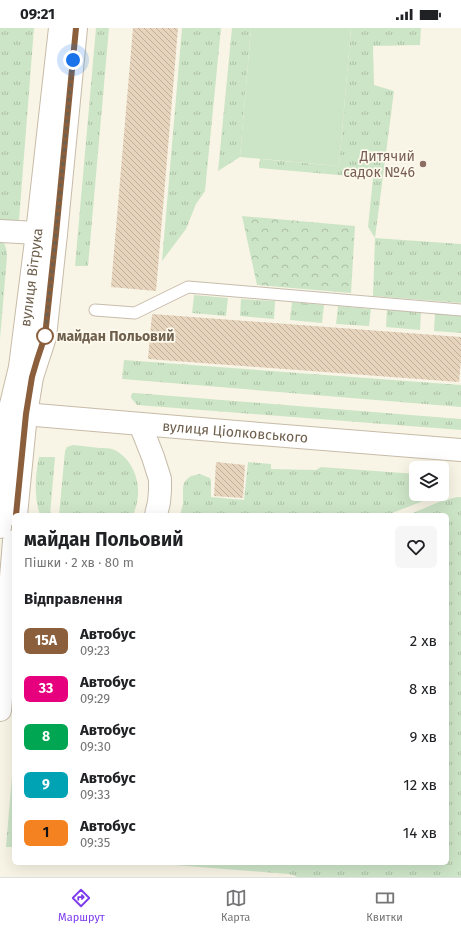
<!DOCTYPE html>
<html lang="uk">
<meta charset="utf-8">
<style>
body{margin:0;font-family:"Fira Sans",sans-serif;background:#f6f6f6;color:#202124;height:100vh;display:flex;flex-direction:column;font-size:15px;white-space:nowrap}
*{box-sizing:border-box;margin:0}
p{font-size:13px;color:#757577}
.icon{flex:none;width:22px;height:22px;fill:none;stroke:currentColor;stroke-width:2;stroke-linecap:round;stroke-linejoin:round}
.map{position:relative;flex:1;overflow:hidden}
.drawer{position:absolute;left:12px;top:485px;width:437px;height:352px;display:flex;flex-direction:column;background:#fff;border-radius:6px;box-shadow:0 4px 16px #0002}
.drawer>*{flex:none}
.badge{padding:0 8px;border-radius:6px;font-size:14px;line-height:26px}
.controls{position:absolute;left:409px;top:433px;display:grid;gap:8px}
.controls a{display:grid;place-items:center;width:40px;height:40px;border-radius:6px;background:#fff;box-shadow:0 4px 16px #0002;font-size:20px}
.you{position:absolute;width:20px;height:20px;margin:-10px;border:3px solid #fff;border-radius:50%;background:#1a73e8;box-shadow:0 0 0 6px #1a73e833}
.map>.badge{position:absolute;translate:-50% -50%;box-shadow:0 0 0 2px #fff}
h2{padding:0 12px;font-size:15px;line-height:36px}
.round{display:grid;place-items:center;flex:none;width:42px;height:42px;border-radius:6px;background:#f6f6f6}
.head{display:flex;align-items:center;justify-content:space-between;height:68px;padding:0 12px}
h1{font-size:19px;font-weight:700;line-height:30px}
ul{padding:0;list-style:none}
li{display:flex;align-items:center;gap:12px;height:48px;padding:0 12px}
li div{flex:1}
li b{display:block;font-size:15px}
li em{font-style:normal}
li .badge{min-width:44px;font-weight:700;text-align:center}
.status{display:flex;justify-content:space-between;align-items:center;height:28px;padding:0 20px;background:#fff;direction:ltr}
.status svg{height:11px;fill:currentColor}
.menu{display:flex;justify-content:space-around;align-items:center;height:56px;border-top:1px solid #e0e0e0;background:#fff;font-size:11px;color:#757577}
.menu a{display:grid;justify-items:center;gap:2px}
.menu .on{color:#7c3aed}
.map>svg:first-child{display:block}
</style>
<div class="status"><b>09:21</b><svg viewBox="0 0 49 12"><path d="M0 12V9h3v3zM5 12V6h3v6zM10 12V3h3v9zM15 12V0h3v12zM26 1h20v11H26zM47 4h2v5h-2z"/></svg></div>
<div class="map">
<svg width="461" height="849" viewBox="0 0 461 849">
<defs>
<pattern id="grass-tufts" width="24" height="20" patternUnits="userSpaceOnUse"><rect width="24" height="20" fill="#cde5c7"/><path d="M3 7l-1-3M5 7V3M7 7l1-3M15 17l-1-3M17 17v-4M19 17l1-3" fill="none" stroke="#abbda4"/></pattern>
<pattern id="forest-crowns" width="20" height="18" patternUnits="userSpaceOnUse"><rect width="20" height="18" fill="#cde5c7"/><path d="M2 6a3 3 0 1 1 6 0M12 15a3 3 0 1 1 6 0" fill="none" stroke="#abbda4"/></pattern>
<pattern id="building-back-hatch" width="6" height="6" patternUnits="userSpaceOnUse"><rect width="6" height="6" fill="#e6d4bc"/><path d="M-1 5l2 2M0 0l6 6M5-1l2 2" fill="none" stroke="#bfaf9b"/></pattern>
</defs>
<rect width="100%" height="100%" fill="#f9f5e6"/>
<path fill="url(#grass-tufts)" d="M0 0H34L19 192 17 196 0 195Z
M96 0H109L88 238H75Z
M182 0H221L205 163 196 176 186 201 162 233Z
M232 0H251L240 129 218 143Z
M351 0H421L420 17 373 18 374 57 394 63 375 210 461 216V275L373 268 375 210 368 199 373 150 259 140 260 131 339 138Z
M0 210C5 215 7 221 7 228L0 311Z
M194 267 228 270 226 288 192 285Z
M241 271 275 273 274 291 240 288Z
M292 274 324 277 322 295 290 292Z
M338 278 371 281 369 298 336 296Z
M387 282 421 284 420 302 386 299Z
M435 285 461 288V305L434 303Z
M124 332 461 357V379L122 351Z
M132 365H135L461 391V402L137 377 131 370V368Z
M73 417C82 418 91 419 100 420 104 420 109 420 112 421 118 423 123 427 127 432 140 448 141 469 133 487H59L65 423 67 419Z
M39 429H55L50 487H40C34 469 35 448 39 429Z
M248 434 271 436V441L316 442 321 439 416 446V466H441L387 487H180L183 476V459L184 455 187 451 191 448 200 446 210 450 211 453V469L244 472Z
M457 469H461V849H297L293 847 288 846 174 837 171 835H447V487H408L439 474Z
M14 724V819H6Z"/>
<path fill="url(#forest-crowns)" d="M242 188 355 198 351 265 257 257Z"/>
<path fill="#cde5c7" d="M251 0H351L339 138 240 129Z"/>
<path fill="url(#building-back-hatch)" d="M133 0H178L156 263 111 259Z
M152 286 461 309V332L459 354 148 331Z
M216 434 245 437 243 470 214 468Z"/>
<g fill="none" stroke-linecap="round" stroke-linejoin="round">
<defs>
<path id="lane" d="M95 282 135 285 188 259 461 282"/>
<path id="street" d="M0 203 56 206
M140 396 153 429 160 451V463L159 474 156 487"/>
<g id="secondary">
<path id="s1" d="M12 385 236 404 461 422"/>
<path d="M16 487 26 386 32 349 45 309 56 206 76 0"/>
<path id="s2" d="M0 499 9 385 20 339 37 205 60 0"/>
<path d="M0 682 14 513"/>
</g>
</defs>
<use href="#lane" stroke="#c7bcac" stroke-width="13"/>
<use href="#street" stroke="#c7bcac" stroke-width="24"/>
<use href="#secondary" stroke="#c7bba8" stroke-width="24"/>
<use href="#lane" stroke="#fff" stroke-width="11"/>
<use href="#street" stroke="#fff" stroke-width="22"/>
<use href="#secondary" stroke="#fff" stroke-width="22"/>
</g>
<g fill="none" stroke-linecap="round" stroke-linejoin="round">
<defs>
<path id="line" d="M16 487 26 386 32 349 37 332 45 308 56 206 76 0"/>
</defs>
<use href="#line" stroke="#fff" stroke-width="9"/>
<use href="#line" stroke="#8b5e3c" stroke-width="6"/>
<path stroke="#6f604e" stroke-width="4" stroke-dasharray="0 7.2" d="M45 308 56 206 73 32"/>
</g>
<circle fill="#8d6e63" stroke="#fdf9ec" stroke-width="1.5" cx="423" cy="136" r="4"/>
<circle fill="#fff" stroke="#8b5e3c" stroke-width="2" cx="45" cy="308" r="8"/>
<g text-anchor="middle" stroke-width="3.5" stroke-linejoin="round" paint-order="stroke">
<g font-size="14" fill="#785e54" stroke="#fdf9ec" text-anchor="end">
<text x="415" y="133">Дитячий<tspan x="415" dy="16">садок №46</tspan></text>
</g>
<g font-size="14" fill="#6f604e" stroke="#fdf9ec">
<text dy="5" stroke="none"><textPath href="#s2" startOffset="252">вулиця Вітрука</textPath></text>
<text dy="5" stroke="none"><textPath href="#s1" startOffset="224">вулиця Ціолковського</textPath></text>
</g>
<g font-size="14" font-weight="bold" fill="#6f604e" stroke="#fdf9ec" text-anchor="start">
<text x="57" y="313">майдан Польовий</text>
</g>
</g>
</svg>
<div class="controls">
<a><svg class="icon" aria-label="layers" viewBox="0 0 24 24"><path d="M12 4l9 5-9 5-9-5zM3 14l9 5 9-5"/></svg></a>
</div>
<div class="you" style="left:73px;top:32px"></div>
<section class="drawer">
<div class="head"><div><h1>майдан Польовий</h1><p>Пішки · 2 хв · 80 m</p></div><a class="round"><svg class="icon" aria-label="heart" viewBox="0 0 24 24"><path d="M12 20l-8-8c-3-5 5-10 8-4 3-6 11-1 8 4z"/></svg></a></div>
<h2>Відправлення</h2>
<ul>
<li><span class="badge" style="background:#8b5e3c;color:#fff">15A</span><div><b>Автобус</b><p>09:23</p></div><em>2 хв</em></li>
<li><span class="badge" style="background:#e6007e;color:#fff">33</span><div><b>Автобус</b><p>09:29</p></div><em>8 хв</em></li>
<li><span class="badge" style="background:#00a651;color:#fff">8</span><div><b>Автобус</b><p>09:30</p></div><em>9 хв</em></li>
<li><span class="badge" style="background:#00a3b4;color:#fff">9</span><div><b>Автобус</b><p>09:33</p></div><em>12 хв</em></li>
<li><span class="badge" style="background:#f58220;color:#111">1</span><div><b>Автобус</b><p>09:35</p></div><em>14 хв</em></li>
</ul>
</section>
</div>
<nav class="menu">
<a class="on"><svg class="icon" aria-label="directions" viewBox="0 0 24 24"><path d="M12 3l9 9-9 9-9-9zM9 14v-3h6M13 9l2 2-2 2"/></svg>Маршрут</a>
<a><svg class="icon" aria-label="map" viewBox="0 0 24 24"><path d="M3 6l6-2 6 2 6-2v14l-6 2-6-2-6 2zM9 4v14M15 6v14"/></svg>Карта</a>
<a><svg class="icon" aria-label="tickets" viewBox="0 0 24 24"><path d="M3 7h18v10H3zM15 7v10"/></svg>Квитки</a>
</nav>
